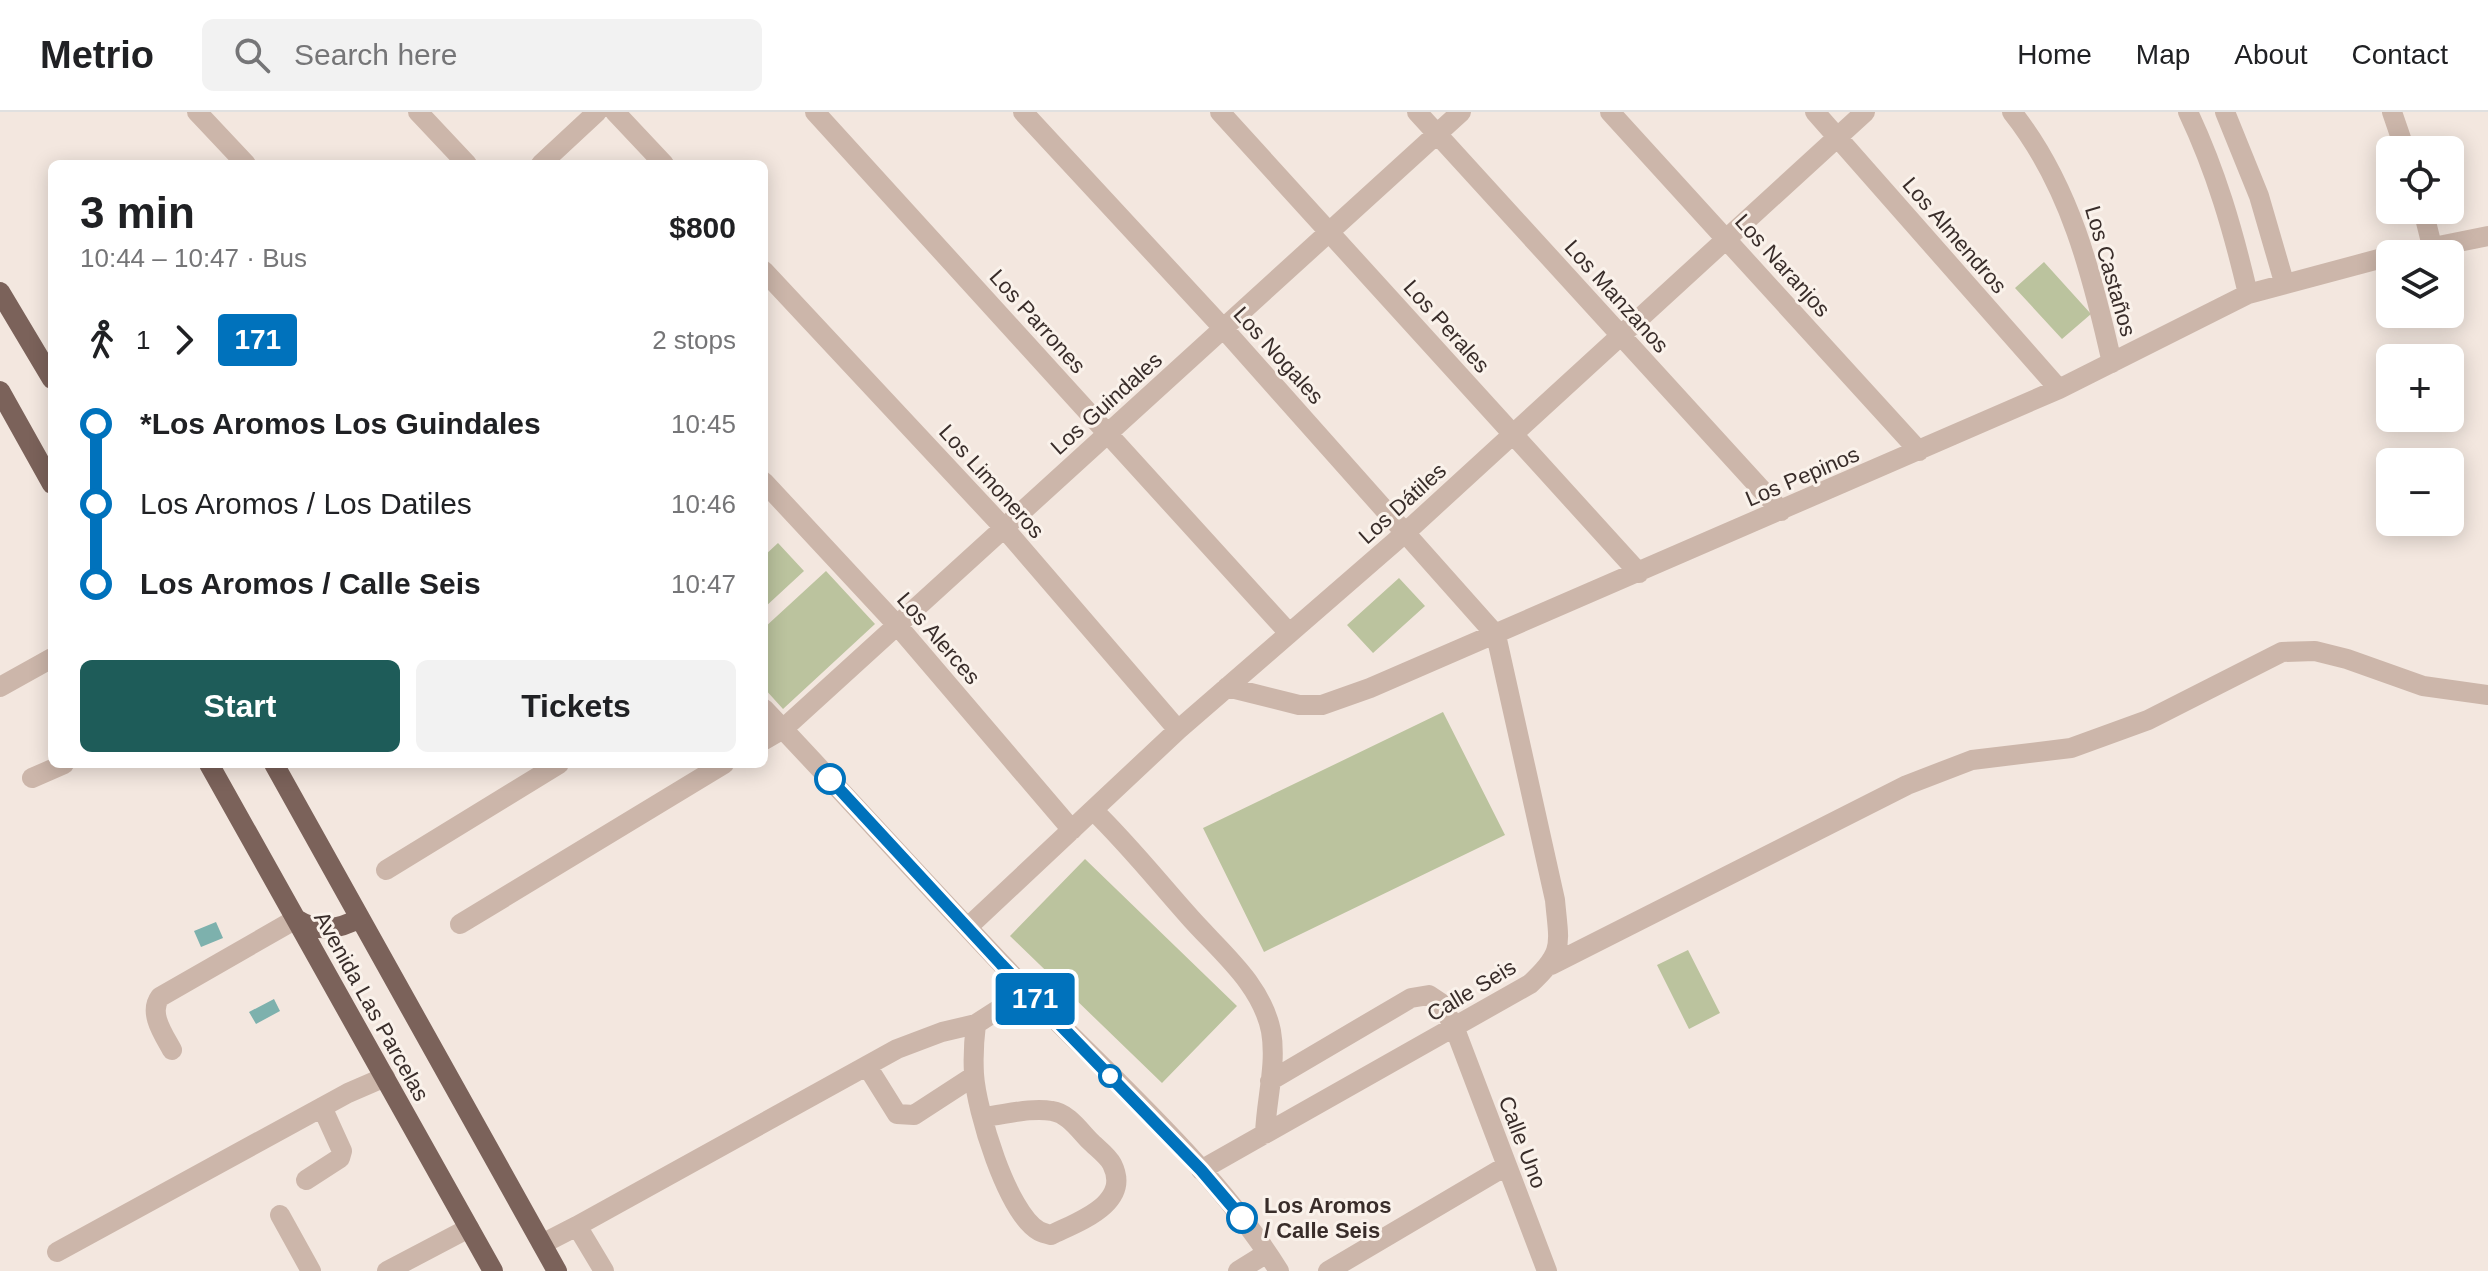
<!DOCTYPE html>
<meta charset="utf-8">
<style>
body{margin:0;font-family:Helvetica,sans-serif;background:#f2f2f2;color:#202124;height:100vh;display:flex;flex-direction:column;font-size:30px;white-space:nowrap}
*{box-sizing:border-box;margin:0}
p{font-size:26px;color:#757577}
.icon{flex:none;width:44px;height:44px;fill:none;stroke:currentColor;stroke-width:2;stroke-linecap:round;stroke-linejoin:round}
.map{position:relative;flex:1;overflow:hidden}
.details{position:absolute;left:48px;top:48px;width:720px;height:608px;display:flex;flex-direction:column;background:#fff;border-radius:12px;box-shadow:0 4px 20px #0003}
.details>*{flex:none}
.badge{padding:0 16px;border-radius:6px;font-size:28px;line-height:52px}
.fabs{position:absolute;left:2376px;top:24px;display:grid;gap:16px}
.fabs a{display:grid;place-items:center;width:88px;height:88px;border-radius:12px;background:#fff;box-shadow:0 4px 20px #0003;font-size:40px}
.map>.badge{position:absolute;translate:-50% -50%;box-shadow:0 0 0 4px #fff}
.legs{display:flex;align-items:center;gap:12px;height:88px;padding:0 32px;font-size:26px}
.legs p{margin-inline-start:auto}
.head{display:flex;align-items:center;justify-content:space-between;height:136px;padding:0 32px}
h1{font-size:44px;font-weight:700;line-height:60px}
.button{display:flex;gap:16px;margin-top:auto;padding:16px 32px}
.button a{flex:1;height:92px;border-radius:12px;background:#1e5c59;color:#fff;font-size:32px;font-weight:700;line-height:92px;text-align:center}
.button a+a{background:#f2f2f2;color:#202124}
ul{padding:0 32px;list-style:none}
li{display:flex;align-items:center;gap:28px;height:80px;font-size:30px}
li i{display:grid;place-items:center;width:12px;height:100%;margin:0 10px;background:currentColor}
li i::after{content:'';width:20px;height:20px;margin:-10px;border:6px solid;border-radius:50%;background:#fff}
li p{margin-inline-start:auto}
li:first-child i{background:linear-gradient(#0000 50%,currentColor 0)}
li:last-child i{background:linear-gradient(currentColor 50%,#0000 0)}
header{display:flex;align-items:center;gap:48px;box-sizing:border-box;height:112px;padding:0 40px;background:#fff;border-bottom:2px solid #e0e0e0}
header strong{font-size:38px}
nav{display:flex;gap:44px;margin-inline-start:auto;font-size:28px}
.search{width:560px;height:72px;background:#f2f2f2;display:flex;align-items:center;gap:20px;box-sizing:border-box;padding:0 28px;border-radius:12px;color:#757577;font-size:30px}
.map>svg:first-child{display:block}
</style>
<header>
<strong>Metrio</strong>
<div class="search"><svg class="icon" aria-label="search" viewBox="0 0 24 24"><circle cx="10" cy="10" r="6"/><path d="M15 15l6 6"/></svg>Search here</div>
<nav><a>Home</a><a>Map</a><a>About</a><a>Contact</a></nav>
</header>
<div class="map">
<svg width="2488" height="1159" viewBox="0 0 2488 1159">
<rect width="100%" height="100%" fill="#f3e7df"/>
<path fill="#bbc39e" d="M2044 150 2091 202 2062 227 2015 176Z
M778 431 804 459 764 496V444Z
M826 459 875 512 783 597 764 576V516Z
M1399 466 1425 494 1373 541 1347 513Z
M1443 600 1505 723 1264 840 1203 716Z
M1085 747 1237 894 1162 971 1010 824Z
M1688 838 1720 901 1689 917 1657 853Z"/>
<path fill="#7db1ad" d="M216 810 223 826 201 835 194 819Z
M274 887 280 899 256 912 249 900Z"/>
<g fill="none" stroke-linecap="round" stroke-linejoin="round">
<path stroke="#ccb6aa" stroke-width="20" d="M197 0 246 52
M418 0 467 52
M615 0 664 52
M815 0 1289 521
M1023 0 1223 216 1496 523 1555 788C1559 833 1565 840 1530 872L1201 1058
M1220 0 1639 461
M1417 0 1781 399
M1610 0 1919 339
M1815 0 2059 277
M2012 0C2070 73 2092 162 2112 251
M2188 0C2216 59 2233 118 2248 182
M2225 0 2259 84 2284 170
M2392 0 2405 38
M541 52 597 0
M2423 98 2432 134
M2399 142 2488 124
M764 159 1004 416 1178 618
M764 370 897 513 1072 718
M0 575 52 546
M1227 575 1299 593H1322L1370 576 2059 277 2248 182 2390 144
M764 597C857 695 947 796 1041 893 1121 975 1219 1062 1279 1159
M764 628 783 617 1461 0
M32 666 64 652
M1093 698C1127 731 1156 767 1187 802 1218 838 1261 870 1271 919 1277 953 1266 988 1265 1022
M386 758 559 652
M460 812 724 652
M968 815 1178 618 1405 421 1865 0
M1551 853 1907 673 1972 648 2071 636 2148 608 2282 540 2315 539 2347 547 2423 574 2488 583
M976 912C974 928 973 945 974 962 976 997 1007 1101 1039 1119 1043 1121 1047 1122 1051 1123 1077 1110 1132 1092 1112 1052 1108 1044 1097 1036 1090 1029 1080 1019 1068 1001 1052 999 1031 995 1004 1003 983 1005
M172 938C164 923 148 901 160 885L296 807
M867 954 897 1002 914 1003 974 964
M1270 969 1411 886 1429 883 1441 891 1455 917 1547 1159
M306 1068 340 1046 342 1039 322 995
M280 1103 311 1159
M542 1132 577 1114
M57 1140 348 981 385 965
M387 1159 469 1116
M604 1159 577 1114 897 937 942 920 976 912 1027 879
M1238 1159 1267 1141
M1328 1159 1506 1054"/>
<path stroke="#7b625a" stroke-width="20" d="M0 180 52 267
M0 279 52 372
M209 652 493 1159
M274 652 557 1159
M296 807C318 821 338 818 360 806"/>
</g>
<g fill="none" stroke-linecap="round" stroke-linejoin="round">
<defs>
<path id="line-1" d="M830 667 1001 852 1201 1058 1242 1106"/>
</defs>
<use href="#line-1" stroke="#fff" stroke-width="18"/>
<use href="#line-1" stroke="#0072bc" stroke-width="12"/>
</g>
<g fill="#fff" stroke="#0072bc" stroke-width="4">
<circle cx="830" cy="667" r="14"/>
<circle cx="1110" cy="964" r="10"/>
<circle cx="1242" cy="1106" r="14"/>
</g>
<g text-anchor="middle" stroke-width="6" stroke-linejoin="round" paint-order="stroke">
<g font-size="22" fill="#392d2a" stroke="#faf2eb">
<text transform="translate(1955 123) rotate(49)" y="8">Los Almendros</text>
<text transform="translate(1783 153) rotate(48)" y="8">Los Naranjos</text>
<text transform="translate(2111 159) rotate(74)" y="8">Los Castaños</text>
<text transform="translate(1617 184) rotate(48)" y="8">Los Manzanos</text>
<text transform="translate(1038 209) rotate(48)" y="8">Los Parrones</text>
<text transform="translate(1447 214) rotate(48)" y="8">Los Perales</text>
<text transform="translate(1279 243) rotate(48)" y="8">Los Nogales</text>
<text transform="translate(1106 291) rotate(-42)" y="8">Los Guindales</text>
<text transform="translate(1802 364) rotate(-23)" y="8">Los Pepinos</text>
<text transform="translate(992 369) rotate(48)" y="8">Los Limoneros</text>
<text transform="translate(1402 391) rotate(-42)" y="8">Los Dátiles</text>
<text transform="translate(939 526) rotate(49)" y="8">Los Alerces</text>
<text transform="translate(1471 878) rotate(-31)" y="8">Calle Seis</text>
<text transform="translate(372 894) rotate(61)" y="8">Avenida Las Parcelas</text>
<text transform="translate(1523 1030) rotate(69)" y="8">Calle Uno</text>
</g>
<g font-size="22" font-weight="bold" fill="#392d2a" stroke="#faf2eb" text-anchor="start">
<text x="1264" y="1101">Los Aromos<tspan x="1264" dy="25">/ Calle Seis</tspan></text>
</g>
</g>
</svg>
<div class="fabs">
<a><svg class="icon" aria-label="locate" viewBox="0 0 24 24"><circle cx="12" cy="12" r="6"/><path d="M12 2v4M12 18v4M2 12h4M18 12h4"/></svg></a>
<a><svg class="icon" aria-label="layers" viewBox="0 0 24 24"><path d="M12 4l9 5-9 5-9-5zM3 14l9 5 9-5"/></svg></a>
<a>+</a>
<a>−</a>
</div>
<b class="badge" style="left:1035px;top:887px;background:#0072bc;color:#fff">171</b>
<section class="details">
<div class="head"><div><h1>3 min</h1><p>10:44 – 10:47 · Bus</p></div><b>$800</b></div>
<div class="legs"><svg class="icon" aria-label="walk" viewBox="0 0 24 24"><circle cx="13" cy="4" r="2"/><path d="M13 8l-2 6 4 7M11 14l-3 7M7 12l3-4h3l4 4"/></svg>1<svg class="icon" aria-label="forward" viewBox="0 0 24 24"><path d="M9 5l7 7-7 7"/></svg><b class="badge" style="background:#0072bc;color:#fff">171</b><p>2 stops</p></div>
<ul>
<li><i style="color:#0072bc"></i><b>*Los Aromos Los Guindales</b><p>10:45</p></li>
<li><i style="color:#0072bc"></i><span>Los Aromos / Los Datiles</span><p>10:46</p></li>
<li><i style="color:#0072bc"></i><b>Los Aromos / Calle Seis</b><p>10:47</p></li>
</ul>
<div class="button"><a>Start</a><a>Tickets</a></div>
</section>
</div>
